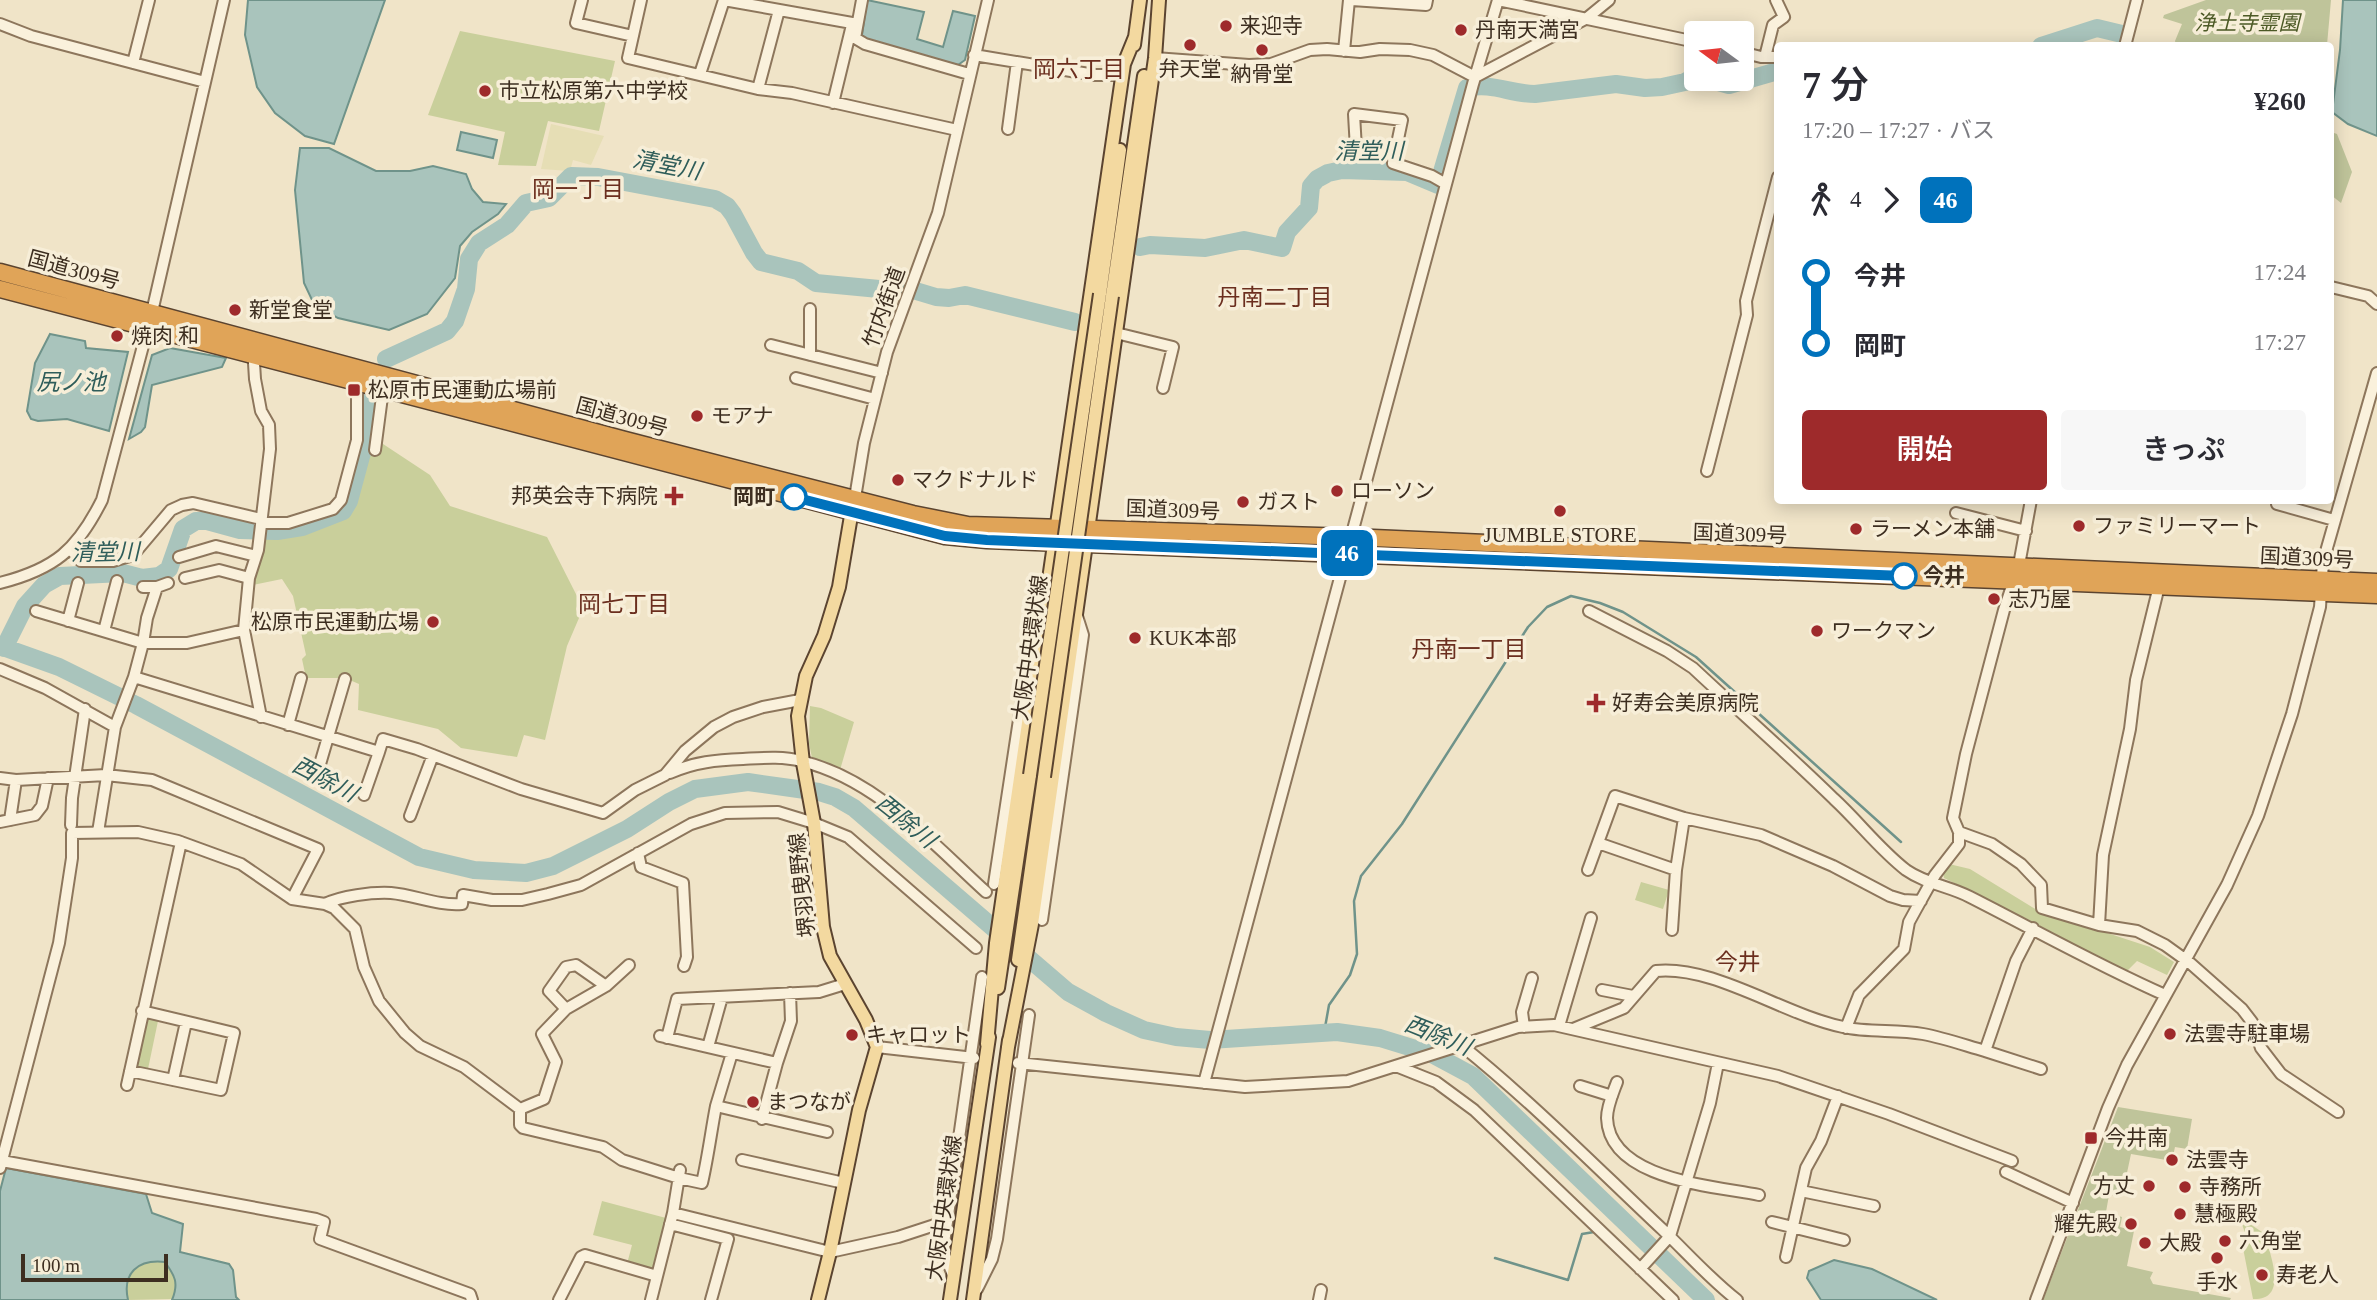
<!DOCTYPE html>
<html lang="ja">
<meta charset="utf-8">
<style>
body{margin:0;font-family:"Times New Roman","Noto Sans JP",serif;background:#f7f7f7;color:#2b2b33;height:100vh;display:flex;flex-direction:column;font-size:26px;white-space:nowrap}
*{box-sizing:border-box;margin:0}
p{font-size:23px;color:#7c7c81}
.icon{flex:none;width:38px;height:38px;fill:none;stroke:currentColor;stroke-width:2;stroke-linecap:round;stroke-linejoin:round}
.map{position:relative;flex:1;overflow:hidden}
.panel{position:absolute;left:1774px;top:42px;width:560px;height:462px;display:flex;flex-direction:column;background:#fff;border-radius:7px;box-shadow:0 4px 18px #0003}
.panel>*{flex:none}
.badge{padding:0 14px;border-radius:10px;font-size:24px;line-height:46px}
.needle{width:46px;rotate:285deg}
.controls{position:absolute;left:1684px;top:21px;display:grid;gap:14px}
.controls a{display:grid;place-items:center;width:70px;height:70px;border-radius:7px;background:#fff;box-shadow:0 4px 18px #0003;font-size:35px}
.scale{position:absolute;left:21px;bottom:18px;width:147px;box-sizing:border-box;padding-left:7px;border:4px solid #3d2e20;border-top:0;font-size:19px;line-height:24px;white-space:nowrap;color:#3d2e20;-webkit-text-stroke:5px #f7eed8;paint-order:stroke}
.map>.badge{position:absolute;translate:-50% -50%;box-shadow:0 0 0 4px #fff}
.legs{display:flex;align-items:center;gap:10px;height:77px;padding:0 28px;font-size:23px}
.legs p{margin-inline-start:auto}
.head{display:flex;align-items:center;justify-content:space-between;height:119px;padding:0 28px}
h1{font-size:38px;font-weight:600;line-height:52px}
.action{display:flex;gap:14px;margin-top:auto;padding:14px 28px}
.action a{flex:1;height:80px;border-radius:7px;background:#9e2a2b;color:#fff;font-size:28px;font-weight:600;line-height:80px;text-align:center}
.action a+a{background:#f7f7f7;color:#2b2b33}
ul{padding:0 28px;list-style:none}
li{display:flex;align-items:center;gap:24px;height:70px;font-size:26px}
li i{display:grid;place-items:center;width:10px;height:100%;margin:0 9px;background:currentColor}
li i::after{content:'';width:18px;height:18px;margin:-9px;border:5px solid;border-radius:50%;background:#fff}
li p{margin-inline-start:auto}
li:first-child i{background:linear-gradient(#0000 50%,currentColor 0)}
li:last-child i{background:linear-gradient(currentColor 50%,#0000 0)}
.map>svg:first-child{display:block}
</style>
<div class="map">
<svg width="2377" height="1300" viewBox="0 0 2377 1300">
<rect width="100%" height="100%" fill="#f0e4c8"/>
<path fill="#e6deb5" d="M551 124 604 136 591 165 573 160 570 171 541 169Z"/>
<path fill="#c9cf9b" d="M460 31 615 61 599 131 548 121 536 166 498 165 505 132 428 115Z
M370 440 380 442 430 475 450 506 547 537 579 600 576 609 579 618 567 646 545 740 524 735 517 757 461 748 438 729 358 710 359 684 345 678H306L302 659 306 655 293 596 282 579 253 585 267 536C293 531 331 525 351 507Z
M810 706 821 708 854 722 840 770 812 758 809 743Z
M1949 864 1970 869 2037 910 2150 947 2174 962 2167 975 2137 961 2126 972 2121 970 2033 922 1944 878 1943 872Z
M1641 882 1669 890 1663 909 1635 900Z
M148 1019 158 1021 148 1069 138 1067 136 1063 145 1022Z
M602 1201 666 1218 652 1270 627 1264 632 1245 593 1235Z
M2244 1220 2265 1234C2269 1253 2290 1300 2253 1299L2243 1248 2246 1236 2242 1224Z
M155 1261 165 1262C175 1276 178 1282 173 1299L128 1300C123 1279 133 1264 155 1261Z"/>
<path fill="#bfc49a" d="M2206 0H2331L2327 45H2176L2175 41 2182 24 2163 18 2164 15Z
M2331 132 2337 134 2352 172 2341 203 2331 195Z
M2118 1107 2192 1119 2187 1149 2175 1147 2172 1161 2131 1154 2122 1196 2109 1195 2106 1212 2122 1217 2120 1227 2134 1231 2127 1266 2153 1272 2150 1278 2153 1284 2231 1298 2230 1300H2043Z"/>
<path fill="#a9c4bc" stroke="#6f938a" stroke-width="2" d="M248 0H385L334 144 305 136 275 113 257 87 245 35Z
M867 0 924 12 917 39 943 47 953 11 975 16 965 60 958 65 867 42 862 35Z
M2343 0H2377V136L2348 124 2332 112 2340 50Z
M461 132 497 140 493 158 457 150Z
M300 148H329L376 171H410L433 166 466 174 472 189 483 202 506 204 498 214 472 232 460 246 455 278 427 314 389 330 338 318 321 308 312 300 304 283 295 190Z
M50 334 85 341 86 348 128 352 109 431 67 419 38 421 31 419 27 411 35 363Z
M170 348 226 358 222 367 152 385 145 427 141 432 129 439 152 355Z
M6 1168 146 1194 152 1213 183 1224 180 1252 229 1264 233 1270 236 1297 239 1300H172C179 1283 175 1276 165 1262 138 1259 122 1273 128 1300H0V1191Z
M1834 1260 1872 1269 1937 1300H1821L1807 1278 1809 1271Z"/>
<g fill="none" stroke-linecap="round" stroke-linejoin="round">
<path stroke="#6f938a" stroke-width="2.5" d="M1324 1033 1329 1005 1350 975 1357 954 1354 901 1361 876 1402 824 1528 627 1547 607 1571 596 1600 603 1623 612 1696 657 1901 842
M1495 1258 1568 1280 1582 1234 1594 1232"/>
<path stroke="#a9c4bc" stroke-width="18" d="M2041 46 2097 28 2122 34
M1708 79 1729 85 1778 71
M1140 247 1150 245 1205 248 1244 240 1282 248 1287 232 1309 208 1311 186 1317 179 1328 173 1342 170 1407 172 1438 185 1467 88C1491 82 1511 94 1535 94L1616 84 1645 88 1662 87 1685 82 1696 76
M386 359 447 331 455 321 466 289 469 259 479 243 507 225 526 203 549 198 571 176 598 177 715 199 727 206 733 214 754 253 761 262 798 271 816 283 879 289 906 288 936 297 949 298 965 295 1075 322
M0 646 59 667 136 705 419 857 474 870 526 873 553 866 627 829 669 802 695 789 748 782 819 792 835 797 854 808 1068 992 1106 1013 1144 1030 1176 1037 1210 1040 1337 1032 1380 1038 1432 1054 1473 1076 1706 1300
M4 648 25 606 44 585 60 576 123 573 142 578 159 576 169 569 183 529 196 521H207L240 530 277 531 302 527 343 511 349 501 366 438 368 399"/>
<defs>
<path id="minor" d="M582 0 576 23 633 36
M641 0 628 58 758 89 792 93 957 130
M862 0 855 38 865 44 969 74
M1352 0 1426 5 1427 0
M1498 0 1696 42
M0 24 31 36 205 82
M2125 46 2137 0
M1344 51 1349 0
M1741 52 1761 57H1778
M974 55 1095 75H1122
M1765 57 1773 25 1784 17 1776 0
M1155 58 1249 65 1271 64 1310 50 1327 49 1360 52 1380 49 1410 50 1433 55 1475 77
M133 63 149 0
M700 74 724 0 852 23
M1475 77 1587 18 1609 0
M758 89 779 10
M833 103 852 25
M1008 129 1017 62
M1395 152 1356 149 1354 114 1402 120 1393 163 1432 176 1446 184
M2331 287 2368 296 2377 304
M810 309V355
M1116 333 1173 347 1163 388
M771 345 882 373
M258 350 254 363 255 379 261 411 269 425 270 449 258 550 249 578 244 630 261 717
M796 378 875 399
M375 450 383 389
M1707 471 1747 315 1746 301 1778 177
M855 498 864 443 887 352 938 213 988 0
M2278 500 2277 504 2334 520
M1956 513 2026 531
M261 523H288L333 509 341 500 357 440V383
M71 550 81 561H113L133 555 171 510 182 505 193 503 261 519
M179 557 216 546 256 556
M185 578 219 570 249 578
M0 583C55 569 77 550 102 500L152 312 224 0
M143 587H157L168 583
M36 611 143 643 147 618 157 587
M1589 611 1667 651 1693 668C1740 712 1788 754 1834 799 1859 822 1879 849 1906 870 1926 884 1949 886 1970 897 2035 930 2099 966 2165 995
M68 621 78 583
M104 631 117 581
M0 669 45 688 115 727 134 677 379 752 383 739 417 749 521 789 603 813 635 790 665 775 685 751 714 727 733 717 763 707 800 700
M134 677 143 643H187L244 630
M288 725 301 678
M318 771 345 679
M670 773C694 762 717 760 743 759 762 758 782 756 801 761 876 779 931 842 986 892
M0 778 16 780 106 775 152 780 318 849 292 899
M364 795 379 752
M410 816 433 755
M10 820 16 780
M0 822 35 815 42 806 48 778
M71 825 72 798 85 709
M98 832 115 727
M1959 832 1992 844 2021 864 2041 885 2042 908 2099 925 2137 931 2165 945 2190 963 2242 1009 2252 1022 2261 1048 2281 1074 2338 1112
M1598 843 1676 870
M638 853 641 867 683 883 687 957 684 966
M1588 870 1615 796 1684 818 1761 835 1833 866 1890 896 1903 900 1921 901
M994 884 1029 654 1039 633
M325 904C341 896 372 892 391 893 415 895 437 906 462 904L463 895 492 900H522L548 894 581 885 691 824 725 813 778 812 814 823 848 837 976 948
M1042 920 1083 635 1077 616
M2099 925 2103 855 2130 729 2136 680 2159 586
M1672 930 1676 870 1684 818
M1602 990 1633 996
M566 1009 549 991 566 967 576 965 606 986
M1559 1026 1591 918
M1524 1027 1522 1012 1532 978
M1846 1028 1859 995 1904 949 1909 922 1915 911 1935 875 1959 844V832L1953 818 1966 754 2004 610 2019 565 2031 500
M1573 1029 1624 1008 1656 971C1714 965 1784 1015 1843 1027 1869 1033 1897 1029 1923 1034 1944 1038 1964 1045 1985 1051L2016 961 2033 928
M660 1036 777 1063
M667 1038 677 999 819 992 845 984
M1461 1045C1532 1102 1597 1168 1663 1230 1688 1254 1710 1279 1737 1300
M708 1047 722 997
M877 1047 974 1058
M1985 1051 2041 1069
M732 1053 716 1106 827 1132
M1018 1063 1245 1087 1348 1081 1518 1027 1554 1025 1778 1076 1889 1114 2012 1161
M1396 1066 1436 1082 1474 1110 1673 1300
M130 1071 221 1090 234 1033 142 1011
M173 1080 186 1022
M1617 1082C1613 1093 1607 1106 1607 1118 1609 1180 1715 1186 1759 1195
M1204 1083 1473 84 1498 0
M127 1085 181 842
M1580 1086 1612 1096
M520 1109 544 1099 556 1062 542 1034 566 1009 606 986 629 965
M762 1119 777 1063 791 1021 790 993
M742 1160 844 1183
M2 1161 316 1219 324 1222 320 1239 470 1294 472 1300
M0 1168 59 943 72 858V833L138 832 178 841 241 864 292 899 325 904 334 908 355 929 364 967 379 1001 405 1033 420 1046 464 1067 520 1109V1125L523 1128 603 1147 622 1160 679 1178 702 1183C708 1157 711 1132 716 1106
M2006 1172 2073 1203
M1801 1191 1874 1206
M673 1213 830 1252 898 1237 947 1221
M1772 1222 1844 1240
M670 1224 728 1239 711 1300
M1786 1257 1806 1168 1821 1141 1838 1096
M1640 1269 1670 1236 1710 1103 1718 1063
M953 1275 943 1250 982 977
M977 1289 992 1259 997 1239 1029 1015
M559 1300 581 1257 585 1255 657 1276
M651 1300 673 1213 680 1170
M1319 1300 1321 1290
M2036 1300 2108 1108 2127 1065 2227 885 2258 816 2292 714 2320 607 2323 562 2377 373"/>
<path id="major" d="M1134 45 1140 0
M1100 294 1120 150
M1112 296 1144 76
M1018 960 1044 777
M998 988 1030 775
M987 1044 996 943 1124 64 1135 37
M1008 1047 1032 924 1155 58 1159 0
M818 1300 830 1252 859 1110 877 1047 866 1020 830 956 823 927 814 823 803 763 798 716 806 676 824 636 839 587 853 504
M950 1300 989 1037
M973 1300 1009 1040"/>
<path id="highway" d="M0 272 625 440 913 514 968 525 1351 537 2377 582
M0 289 945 536 987 540 2377 595"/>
</defs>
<use href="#minor" stroke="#8d765c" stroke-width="14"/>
<use href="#major" stroke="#5b4430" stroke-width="16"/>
<use href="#highway" stroke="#5b4430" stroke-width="19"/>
<use href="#minor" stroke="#faf1dc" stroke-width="10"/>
<use href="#major" stroke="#f3d9a0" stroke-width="12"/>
<use href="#highway" stroke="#e0a458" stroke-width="16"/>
<defs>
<path id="major-bridge" d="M1030 775 1100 294
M1044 777 1112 296"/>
</defs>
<use href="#major-bridge" stroke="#5b4430" stroke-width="16" stroke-linecap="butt"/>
<use href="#major-bridge" stroke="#f3d9a0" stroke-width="12"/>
</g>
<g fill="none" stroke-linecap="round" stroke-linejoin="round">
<defs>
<path id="line-1" d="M794 497 945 536 987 540 1904 576"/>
</defs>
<use href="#line-1" stroke="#fff" stroke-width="16"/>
<use href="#line-1" stroke="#0072bc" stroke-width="10"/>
</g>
<g fill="#9e2a2b" stroke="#f7eed8" stroke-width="2.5">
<circle cx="1226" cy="26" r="7"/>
<circle cx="1461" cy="30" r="7"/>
<circle cx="1190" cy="45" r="7"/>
<circle cx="1262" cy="50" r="7"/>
<circle cx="485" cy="91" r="7"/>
<circle cx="235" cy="310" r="7"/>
<circle cx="117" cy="336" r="7"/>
<rect x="347" y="383" width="14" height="14" rx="3.5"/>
<circle cx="697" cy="416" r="7"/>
<circle cx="898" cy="480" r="7"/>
<circle cx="1337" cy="491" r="7"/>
<path d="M670.5 485.5h7v7h7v7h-7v7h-7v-7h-7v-7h7z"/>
<circle cx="1243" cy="502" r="7"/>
<circle cx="1560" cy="511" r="7"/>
<circle cx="2079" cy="526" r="7"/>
<circle cx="1856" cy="529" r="7"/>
<circle cx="1994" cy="599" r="7"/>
<circle cx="433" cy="622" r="7"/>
<circle cx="1817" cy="631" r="7"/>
<circle cx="1135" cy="638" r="7"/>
<path d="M1592.5 692.5h7v7h7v7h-7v7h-7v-7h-7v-7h7z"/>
<circle cx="2170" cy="1034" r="7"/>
<circle cx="852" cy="1035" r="7"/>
<circle cx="753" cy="1102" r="7"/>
<rect x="2084" y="1131" width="14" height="14" rx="3.5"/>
<circle cx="2172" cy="1160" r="7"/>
<circle cx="2149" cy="1186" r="7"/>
<circle cx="2185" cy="1187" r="7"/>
<circle cx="2180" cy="1214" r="7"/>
<circle cx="2131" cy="1224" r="7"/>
<circle cx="2225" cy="1241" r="7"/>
<circle cx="2145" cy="1243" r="7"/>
<circle cx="2217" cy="1258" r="7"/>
<circle cx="2262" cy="1275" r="7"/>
</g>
<g fill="#fff" stroke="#0072bc" stroke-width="3.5">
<circle cx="794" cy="497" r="12"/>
<circle cx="1904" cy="576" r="12"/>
</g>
<g text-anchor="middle" stroke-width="7" stroke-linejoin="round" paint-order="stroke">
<g font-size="21" font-style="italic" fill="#4d5a26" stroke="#f7eed8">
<text x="2247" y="30">浄土寺霊園</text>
</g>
<g font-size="21" fill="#3d2e20" stroke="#f7eed8" text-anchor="start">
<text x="1240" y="33">来迎寺</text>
<text x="1475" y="37">丹南天満宮</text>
<text x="1190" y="76" text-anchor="middle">弁天堂</text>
<text x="1262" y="81" text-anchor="middle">納骨堂</text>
<text x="499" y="98">市立松原第六中学校</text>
<text x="249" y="317">新堂食堂</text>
<text x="131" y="343">焼肉 和</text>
<text x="368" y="397">松原市民運動広場前</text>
<text x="711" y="423">モアナ</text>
<text x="912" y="487">マクドナルド</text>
<text x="1351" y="498">ローソン</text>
<text x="658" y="503" text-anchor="end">邦英会寺下病院</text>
<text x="1257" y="509">ガスト</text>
<text x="2093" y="533">ファミリーマート</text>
<text x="1870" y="536">ラーメン本舗</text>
<text x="1560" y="542" text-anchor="middle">JUMBLE STORE</text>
<text x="2008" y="606">志乃屋</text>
<text x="419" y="629" text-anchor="end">松原市民運動広場</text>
<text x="1831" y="638">ワークマン</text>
<text x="1149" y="645">KUK本部</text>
<text x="1612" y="710">好寿会美原病院</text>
<text x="2184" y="1041">法雲寺駐車場</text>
<text x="866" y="1042">キャロット</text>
<text x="767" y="1109">まつなが</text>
<text x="2105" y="1145">今井南</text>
<text x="2186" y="1167">法雲寺</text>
<text x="2135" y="1193" text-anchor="end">方丈</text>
<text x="2199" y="1194">寺務所</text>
<text x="2194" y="1221">慧極殿</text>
<text x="2117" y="1231" text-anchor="end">耀先殿</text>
<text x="2239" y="1248">六角堂</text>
<text x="2159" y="1250">大殿</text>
<text x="2276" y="1282">寿老人</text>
<text x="2217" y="1289" text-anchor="middle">手水</text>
</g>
<g font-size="21" fill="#3d2e20" stroke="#f7eed8">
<text transform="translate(74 270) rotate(15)" y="7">国道309号</text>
<text transform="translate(884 307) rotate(-70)" y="7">竹内街道</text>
<text transform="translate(622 417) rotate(15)" y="7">国道309号</text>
<text transform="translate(1173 510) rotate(2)" y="7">国道309号</text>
<text transform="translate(1740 534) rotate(2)" y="7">国道309号</text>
<text transform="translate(2307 558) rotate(3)" y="7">国道309号</text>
<text transform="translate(1030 648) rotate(-82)" y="7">大阪中央環状線</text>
<text transform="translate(802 885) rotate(-96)" y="7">堺羽曳野線</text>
<text transform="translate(944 1208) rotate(-82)" y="7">大阪中央環状線</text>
</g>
<g font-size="21" font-weight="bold" fill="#3d2e20" stroke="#f7eed8" text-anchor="end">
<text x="775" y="504">岡町</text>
<text x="1923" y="583" text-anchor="start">今井</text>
</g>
<g font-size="23" fill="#6b2e1e" stroke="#f7eed8">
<text x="1079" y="77">岡六丁目</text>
<text x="578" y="197">岡一丁目</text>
<text x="1275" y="305">丹南二丁目</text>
<text x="624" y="612">岡七丁目</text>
<text x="1469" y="657">丹南一丁目</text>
<text x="1738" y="970">今井</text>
</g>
<g font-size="23" font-style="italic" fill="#2f5d5a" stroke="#f7eed8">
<text x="1369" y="159">清堂川</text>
<text transform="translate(667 165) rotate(11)" y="8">清堂川</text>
<text x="71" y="390">尻ノ池</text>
<text transform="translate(105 552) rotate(-1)" y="8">清堂川</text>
<text transform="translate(325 779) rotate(28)" y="8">西除川</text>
<text transform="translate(906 821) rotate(39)" y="8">西除川</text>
<text transform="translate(1438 1035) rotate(22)" y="8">西除川</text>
</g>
</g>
</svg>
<div class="controls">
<a><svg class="needle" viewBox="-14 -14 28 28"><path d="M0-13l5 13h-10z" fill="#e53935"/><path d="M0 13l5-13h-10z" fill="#7c7c81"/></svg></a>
</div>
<div class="scale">100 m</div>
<b class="badge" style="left:1347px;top:553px;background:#0072bc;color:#fff">46</b>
<section class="panel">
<div class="head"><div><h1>7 分</h1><p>17:20 – 17:27 · バス</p></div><b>¥260</b></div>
<div class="legs"><svg class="icon" aria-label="walk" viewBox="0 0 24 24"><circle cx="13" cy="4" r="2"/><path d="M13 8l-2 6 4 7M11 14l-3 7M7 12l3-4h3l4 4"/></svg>4<svg class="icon" aria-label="forward" viewBox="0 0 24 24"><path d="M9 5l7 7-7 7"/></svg><b class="badge" style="background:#0072bc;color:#fff">46</b></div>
<ul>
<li><i style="color:#0072bc"></i><b>今井</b><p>17:24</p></li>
<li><i style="color:#0072bc"></i><b>岡町</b><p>17:27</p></li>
</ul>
<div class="action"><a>開始</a><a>きっぷ</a></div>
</section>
</div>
